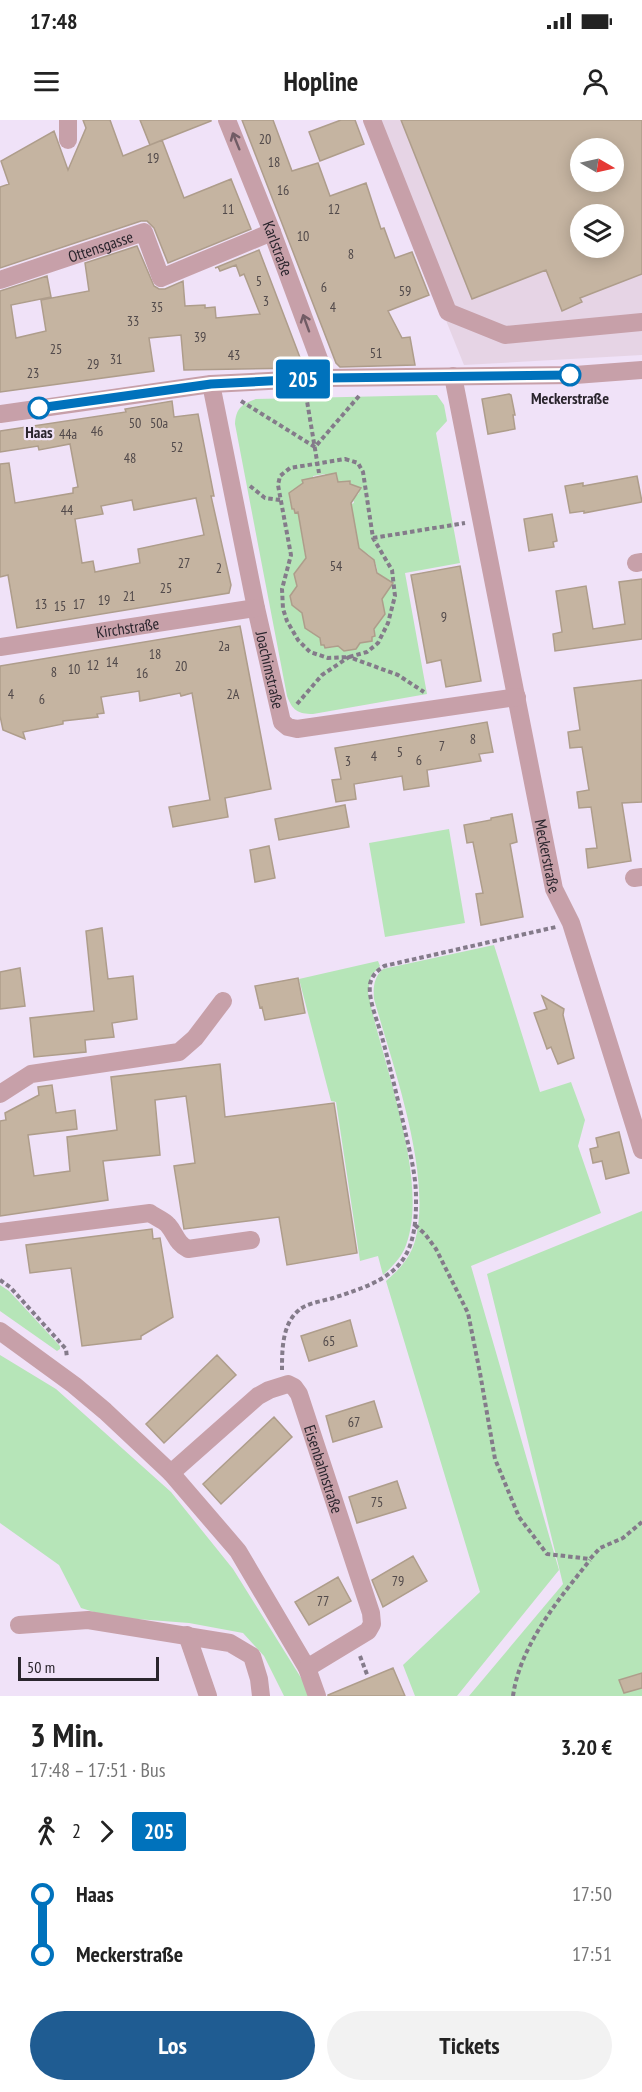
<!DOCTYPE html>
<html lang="de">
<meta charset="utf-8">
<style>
body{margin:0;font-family:"PT Sans Narrow",sans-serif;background:#f2f2f2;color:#222;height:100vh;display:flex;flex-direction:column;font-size:22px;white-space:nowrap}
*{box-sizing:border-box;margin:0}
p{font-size:20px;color:#767676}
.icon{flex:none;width:33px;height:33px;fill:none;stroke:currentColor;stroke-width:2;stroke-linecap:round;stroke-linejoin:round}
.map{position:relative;height:1576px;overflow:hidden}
.sheet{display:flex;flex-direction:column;background:#fff;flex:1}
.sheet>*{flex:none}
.badge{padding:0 12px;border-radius:4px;font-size:21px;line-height:39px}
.needle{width:39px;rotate:99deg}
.buttons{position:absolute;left:570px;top:18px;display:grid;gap:12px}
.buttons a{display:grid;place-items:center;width:54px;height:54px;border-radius:50%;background:#fff;box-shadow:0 3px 15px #0003;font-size:30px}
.scale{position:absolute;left:18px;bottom:15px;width:141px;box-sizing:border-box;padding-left:6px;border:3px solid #2a252d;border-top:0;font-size:16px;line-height:21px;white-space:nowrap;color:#2a252d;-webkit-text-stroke:4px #f0e2f8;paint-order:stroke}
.map>.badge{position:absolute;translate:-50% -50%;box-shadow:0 0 0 3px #fff}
.legs{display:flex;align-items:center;gap:9px;height:66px;padding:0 30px;font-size:20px}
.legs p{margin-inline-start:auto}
.head{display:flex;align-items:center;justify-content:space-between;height:102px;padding:0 30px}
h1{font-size:33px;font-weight:600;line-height:45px}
.primary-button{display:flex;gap:12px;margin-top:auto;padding:12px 30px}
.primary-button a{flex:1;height:69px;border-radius:36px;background:#1f5c92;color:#fff;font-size:24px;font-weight:600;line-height:69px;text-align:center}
.primary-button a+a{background:#f2f2f2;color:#222}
ul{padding:0 30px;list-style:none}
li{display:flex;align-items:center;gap:21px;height:60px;font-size:22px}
li i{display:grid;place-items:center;width:9px;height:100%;margin:0 8px;background:currentColor}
li i::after{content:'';width:15px;height:15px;margin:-8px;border:4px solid;border-radius:50%;background:#fff}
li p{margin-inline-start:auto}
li:first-child i{background:linear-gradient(#0000 50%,currentColor 0)}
li:last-child i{background:linear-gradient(currentColor 50%,#0000 0)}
.status{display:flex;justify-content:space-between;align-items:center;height:42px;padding:0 30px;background:#fff;direction:ltr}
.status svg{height:16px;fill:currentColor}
header{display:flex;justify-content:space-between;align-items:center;height:78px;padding:0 30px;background:#fff;font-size:27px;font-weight:600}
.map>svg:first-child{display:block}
</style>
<div class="status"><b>17:48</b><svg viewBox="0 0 49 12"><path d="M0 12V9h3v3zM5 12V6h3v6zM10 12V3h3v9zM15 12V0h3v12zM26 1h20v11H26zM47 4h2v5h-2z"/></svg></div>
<header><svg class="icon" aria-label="menu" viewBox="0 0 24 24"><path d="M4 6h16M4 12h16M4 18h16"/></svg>Hopline<svg class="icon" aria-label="person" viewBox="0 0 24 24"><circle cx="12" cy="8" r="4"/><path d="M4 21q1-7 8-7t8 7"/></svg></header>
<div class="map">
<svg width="642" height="1576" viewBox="0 0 642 1576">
<rect width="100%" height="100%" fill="#f0e2f8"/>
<path fill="#e6d4e5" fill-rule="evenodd" d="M365 0H642V235L464 245ZM580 28H614V62H580ZM580 94H614V128H580Z"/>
<path fill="#b6e5b8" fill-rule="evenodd" d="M437 275 444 285 447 301 436 313 460 443 405 453 427 574 313 594C298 594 292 590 287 576L235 304C236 289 241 284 256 279ZM325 354 326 358 337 355 338 362 350 361 351 365 358 368 359 373 353 379 354 383 351 384 359 431 361 430C364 432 371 435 373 439 385 456 372 495 375 516L372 517V521L361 522 355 529 344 531 335 524 334 527 325 528 320 515 318 516 304 507 308 501 301 489 298 490 292 485 290 476 295 469H298L306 440 298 392 292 389 289 376 292 375V370L303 368 302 360H313V356Z
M449 709 465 803 385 817 369 723Z
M494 825 540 972 571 962 585 1000 578 1026 601 1093 471 1146 559 1450 457 1576H415L403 1545 480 1472 386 1161C399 1150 410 1138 415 1121 433 1056 392 943 374 879 373 867 374 857 383 849Z
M378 841 380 846 371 856 368 872C381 941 433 1066 404 1130 399 1140 391 1148 383 1155L378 1136 360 1141 336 982 331 981 299 859Z
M642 1091V1576H469L563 1464 487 1154Z
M0 1165 9 1171 60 1226V1229L57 1231 0 1191Z
M0 1235 56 1269 171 1372 233 1449 303 1561 308 1576H284L264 1536 243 1513 189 1503 110 1497 81 1488 59 1445 0 1403Z"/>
<path fill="#c5b4a1" stroke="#ae9d8b" stroke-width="1.5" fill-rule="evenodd" d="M83 0H110L123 36 162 20 184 78 231 59 251 109 168 143 154 108 147 101H141L0 148V67L9 64 1 41 54 11 68 50 86 8Z
M140 0H211V1L150 25Z
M242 0H273L292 51 318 43 330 76 366 63 381 109 384 108 395 138 412 132 429 175 388 191 402 218 410 217 415 245 340 247 336 243Z
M341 0H355L364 24 320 41 309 12Z
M401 0H642V154L580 178 582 182 562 191 546 150 472 179ZM580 28H614V62H580ZM580 94H614V128H580Z
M137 126 154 166 159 169H165L183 161 185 186 205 185V188L215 187 216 198 260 194 244 154 240 156 236 145 220 151 218 147 215 148 259 130 304 248 184 250 181 215 149 218 154 251 0 272V171L47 156 51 177 11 185 16 218 46 211 41 180 89 171 85 143Z
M509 274 511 275 515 295H513L515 309 488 314 482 279Z
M172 281 174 297 198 294 214 376H211L231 465 229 473 17 508 8 455 0 457V344L9 343 15 383 73 373V368L78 367 70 324 39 330 38 326 0 332V311L126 292 125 289ZM196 378 204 415 138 429 140 443 95 452 93 441 82 443 75 399 103 394 101 386 132 380 134 390Z
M336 353 338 362 350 361V364L361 368 351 383 359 428 374 440 377 453 393 463 382 479 385 494 374 509 375 516 372 517V521L360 523 356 529 344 531 338 526 325 528 324 525H321L320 518 305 508 302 493 292 485 290 476 297 466 294 454 306 438 298 392 295 393 294 389H292L289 373 303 363 302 360Z
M637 356 642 382 584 393V391L570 393 565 366 583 363V366Z
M552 394 557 421 553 422 554 427 529 431 524 399Z
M460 446 481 561 446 567 441 540 427 543 411 455Z
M642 459V519L555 531 553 514 562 512 556 471 586 466 593 509 625 504 619 462Z
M240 506 271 669 225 678 228 697 173 707 169 687 210 680 192 573 181 576 180 573 140 581 139 571 101 577 104 593 97 594 98 597 63 601V604L23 612 25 619 3 610 0 596V546Z
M642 560V682L622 683 631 741 588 748 586 729 597 728 591 687 579 688 577 672 589 670 582 627 570 628 568 612 580 610 574 568Z
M487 602 493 632 479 634 481 641 427 650 429 666 404 670 402 656 354 664 356 679 336 682 332 660 341 659 335 628Z
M345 685 349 707 279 720 275 699Z
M512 694 517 722 510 724 523 797 481 805 476 774 483 773 473 722 467 723 464 705 491 700V698Z
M269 726 275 758 255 762 250 730Z
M102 808 108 859 133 856 137 899 112 903 114 917 85 920 86 932 34 937 30 898 94 891 86 811Z
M20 848 25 886 0 889V852Z
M298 858 305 893 265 900 262 887 260 888 255 866Z
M542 876 564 889 563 895 574 938 558 944 551 927 547 929 534 893 547 889Z
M220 944 225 997 334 983 357 1133 287 1145 279 1097 184 1109 174 1046 195 1043 186 976 155 980 160 1035 103 1041 108 1080 0 1096V1001L6 1000 5 993 39 975 38 967 52 965 56 993 75 990 77 1009 28 1015 34 1056 70 1051 67 1017 117 1010 111 957Z
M619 1012 629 1053 606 1059 602 1041 593 1043 590 1029 598 1027 596 1018Z
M152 1109 153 1119 160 1118 173 1197 141 1216V1219L82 1226 71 1148 30 1153 26 1125Z
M350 1200 357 1226 309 1241 301 1216Z
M217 1235 236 1255 164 1323 146 1304Z
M374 1281 382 1307 333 1322 326 1296Z
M274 1297 292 1317 221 1384 203 1364Z
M397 1361 406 1388 357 1403 349 1377Z
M413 1436 427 1461 383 1487 372 1460Z
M338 1457 351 1481 309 1505 295 1482Z
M393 1548 405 1576H328V1575Z
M642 1553V1568L624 1573 619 1560Z"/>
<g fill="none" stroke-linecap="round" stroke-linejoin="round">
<path stroke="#847b8a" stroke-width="4" stroke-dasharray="4.5 3" stroke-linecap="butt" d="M306 275 319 353
M241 281 315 327 359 276
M345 339 358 343 363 352 373 418 392 450 395 476 388 503 378 523 367 532 349 537 328 538 310 532 298 520 287 501 283 489 282 469 291 435 278 365 280 356 290 348Z
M250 366 265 378 280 380
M373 418 465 403
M297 584 322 555 349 537 398 555 424 572
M415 1105 425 1114 436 1129 468 1193 480 1253 495 1339 519 1397 547 1434 590 1439 600 1428 623 1418 642 1402
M0 1160 10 1167 66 1229 67 1238
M282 1250C282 1230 282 1204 299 1190 307 1183 323 1181 333 1178 393 1159 417 1146 416 1078 416 1053 409 1029 404 1006 397 976 390 947 382 917 378 902 368 880 370 864 372 855 377 851 384 846L556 807
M360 1536 368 1557
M513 1576C520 1525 559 1479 590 1440"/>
<g stroke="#c7a0a9" stroke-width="18">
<path d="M68 0V20"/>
<path id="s1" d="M227 0 272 112 326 258"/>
<path d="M372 0 448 192 505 215 642 202"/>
<path id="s2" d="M0 160 144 112 161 158 272 112"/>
<path id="s3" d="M453 256 554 769 571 803 642 1030"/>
<path id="s4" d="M211 264 256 488 282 602 288 607 297 609 517 577"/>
<path d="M0 294 211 264 326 258 575 255 642 250"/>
<path d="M636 443 642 442"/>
<path id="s5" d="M0 527 256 488"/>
<path d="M634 758 642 757"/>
<path d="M0 974 31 954 179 932 195 918 223 881"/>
<path d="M0 1112 150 1093C155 1097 164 1100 168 1105 176 1114 176 1123 188 1129L251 1120"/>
<path d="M0 1211 74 1265 105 1291 171 1353 238 1431 307 1548 317 1576"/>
<path id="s6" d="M171 1353 258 1276 269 1270 288 1264 294 1267 299 1274 371 1493 372 1504 368 1511 307 1548"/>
<path d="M19 1505 88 1500 230 1523 252 1536 259 1559 261 1576"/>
<path d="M187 1515 208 1576"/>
</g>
</g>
<defs><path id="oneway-shaft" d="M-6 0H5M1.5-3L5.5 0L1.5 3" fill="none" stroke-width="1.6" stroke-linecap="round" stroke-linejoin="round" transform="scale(1.5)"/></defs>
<g stroke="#715c65">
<use href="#oneway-shaft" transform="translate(236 21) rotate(-112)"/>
<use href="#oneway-shaft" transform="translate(306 203) rotate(-110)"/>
</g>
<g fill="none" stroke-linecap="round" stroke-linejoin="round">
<defs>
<path id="line-1" d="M39 288 211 264 326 258 570 255"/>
</defs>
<use href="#line-1" stroke="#fff" stroke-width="14"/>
<use href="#line-1" stroke="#0072bc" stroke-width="9"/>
</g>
<g fill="#fff" stroke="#0072bc" stroke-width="3">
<circle cx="570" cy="255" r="10"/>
<circle cx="39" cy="288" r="10"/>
</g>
<g text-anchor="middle" stroke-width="4.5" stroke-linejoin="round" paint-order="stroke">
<g font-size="14" fill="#51494a">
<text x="265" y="24">20</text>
<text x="153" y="43">19</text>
<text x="274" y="47">18</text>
<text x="283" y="75">16</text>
<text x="228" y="94">11</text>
<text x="334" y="94">12</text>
<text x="303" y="121">10</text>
<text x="351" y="139">8</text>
<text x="259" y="166">5</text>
<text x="324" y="172">6</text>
<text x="405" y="176">59</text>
<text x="266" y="186">3</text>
<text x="157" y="192">35</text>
<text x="333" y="192">4</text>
<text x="133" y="206">33</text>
<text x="200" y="222">39</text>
<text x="56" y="234">25</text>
<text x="376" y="238">51</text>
<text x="234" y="240">43</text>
<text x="116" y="244">31</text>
<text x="93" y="249">29</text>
<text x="33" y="258">23</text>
<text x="135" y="308">50</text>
<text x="159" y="308">50a</text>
<text x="97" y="316">46</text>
<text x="68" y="319">44a</text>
<text x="177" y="332">52</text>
<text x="130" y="343">48</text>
<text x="67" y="395">44</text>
<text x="184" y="448">27</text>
<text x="336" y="451">54</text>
<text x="219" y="453">2</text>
<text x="166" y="473">25</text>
<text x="129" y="481">21</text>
<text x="104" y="485">19</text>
<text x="41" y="489">13</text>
<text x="79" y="489">17</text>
<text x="60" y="491">15</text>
<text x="444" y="502">9</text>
<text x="224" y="531">2a</text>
<text x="155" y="539">18</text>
<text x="112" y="547">14</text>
<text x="93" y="550">12</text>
<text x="181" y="551">20</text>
<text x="74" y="554">10</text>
<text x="54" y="557">8</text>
<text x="142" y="558">16</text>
<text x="11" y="579">4</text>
<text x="233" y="579">2A</text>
<text x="42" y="584">6</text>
<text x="473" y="624">8</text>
<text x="442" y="631">7</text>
<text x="400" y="637">5</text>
<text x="374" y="641">4</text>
<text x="419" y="645">6</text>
<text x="348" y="646">3</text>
<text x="329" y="1226">65</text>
<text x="354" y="1307">67</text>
<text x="377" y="1387">75</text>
<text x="398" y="1466">79</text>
<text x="323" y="1486">77</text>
</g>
<g font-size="16" fill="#2a252d" stroke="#f0e2f8">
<text dy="6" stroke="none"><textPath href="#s2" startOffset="106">Ottensgasse</textPath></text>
<text dy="6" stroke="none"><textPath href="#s1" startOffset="138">Karlstraße</textPath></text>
<text dy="6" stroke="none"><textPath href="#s5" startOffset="129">Kirchstraße</textPath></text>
<text dy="6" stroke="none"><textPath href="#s4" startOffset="292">Joachimstraße</textPath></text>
<text dy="6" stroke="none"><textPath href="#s3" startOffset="489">Meckerstraße</textPath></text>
<text dy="6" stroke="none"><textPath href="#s6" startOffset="243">Eisenbahnstraße</textPath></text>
</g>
<g font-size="16" font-weight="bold" fill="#2a252d" stroke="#f0e2f8">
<text x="570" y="284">Meckerstraße</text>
<text x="39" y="318">Haas</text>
</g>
</g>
</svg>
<div class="buttons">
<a><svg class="needle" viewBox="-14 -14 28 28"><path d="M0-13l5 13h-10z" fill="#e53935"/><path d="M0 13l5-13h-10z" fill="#767676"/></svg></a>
<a><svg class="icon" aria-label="layers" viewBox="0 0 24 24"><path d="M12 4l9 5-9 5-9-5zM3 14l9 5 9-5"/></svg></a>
</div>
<div class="scale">50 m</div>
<b class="badge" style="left:303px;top:259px;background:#0072bc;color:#fff">205</b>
</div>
<section class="sheet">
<div class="head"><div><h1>3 Min.</h1><p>17:48 – 17:51 · Bus</p></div><b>3.20 €</b></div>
<div class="legs"><svg class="icon" aria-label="walk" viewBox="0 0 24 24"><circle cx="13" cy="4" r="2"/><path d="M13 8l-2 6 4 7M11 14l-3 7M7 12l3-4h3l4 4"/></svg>2<svg class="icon" aria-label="forward" viewBox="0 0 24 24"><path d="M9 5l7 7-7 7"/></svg><b class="badge" style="background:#0072bc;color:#fff">205</b></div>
<ul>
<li><i style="color:#0072bc"></i><b>Haas</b><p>17:50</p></li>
<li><i style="color:#0072bc"></i><b>Meckerstraße</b><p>17:51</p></li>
</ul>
<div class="primary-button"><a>Los</a><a>Tickets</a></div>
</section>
